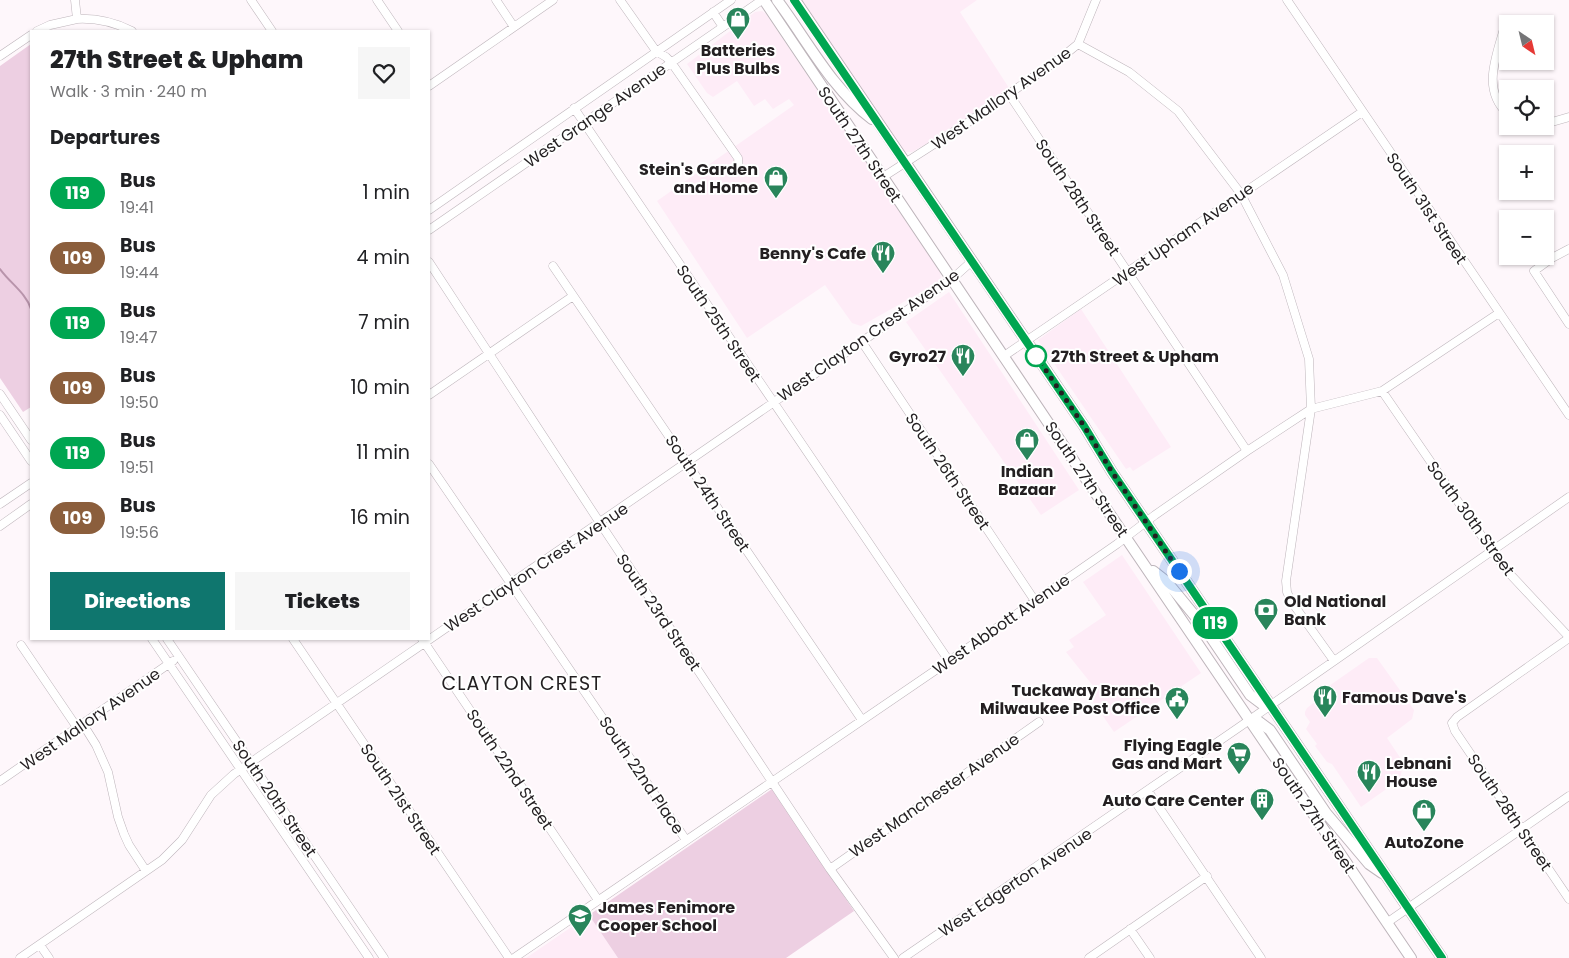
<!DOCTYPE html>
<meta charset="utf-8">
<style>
body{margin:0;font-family:Poppins,sans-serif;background:#f6f6f6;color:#202124;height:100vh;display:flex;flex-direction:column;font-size:19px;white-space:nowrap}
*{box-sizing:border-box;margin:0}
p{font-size:16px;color:#757577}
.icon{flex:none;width:28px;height:28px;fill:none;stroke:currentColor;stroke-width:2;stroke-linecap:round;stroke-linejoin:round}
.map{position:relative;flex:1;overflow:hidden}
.sheet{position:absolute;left:30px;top:30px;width:400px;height:610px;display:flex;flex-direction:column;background:#fff;border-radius:0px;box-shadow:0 1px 4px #0004}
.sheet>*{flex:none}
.badge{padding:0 10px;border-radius:16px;font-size:18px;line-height:32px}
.needle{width:32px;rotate:145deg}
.fabs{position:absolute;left:1499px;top:15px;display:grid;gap:10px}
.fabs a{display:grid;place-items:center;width:55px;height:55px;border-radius:0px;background:#fff;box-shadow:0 1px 4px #0004;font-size:25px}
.you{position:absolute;width:25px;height:25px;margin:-12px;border:4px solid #fff;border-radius:50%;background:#1a73e8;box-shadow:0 0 0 8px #1a73e833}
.map>.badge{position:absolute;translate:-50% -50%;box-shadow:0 0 0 2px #fff}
h2{padding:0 20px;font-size:19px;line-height:45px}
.round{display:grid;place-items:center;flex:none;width:52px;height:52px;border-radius:0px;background:#f6f6f6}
.head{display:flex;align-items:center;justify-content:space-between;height:85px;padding:0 20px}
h1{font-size:24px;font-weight:800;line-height:38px}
.cta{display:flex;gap:10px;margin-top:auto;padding:10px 20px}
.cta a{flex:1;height:58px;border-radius:0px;background:#0f766e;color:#fff;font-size:20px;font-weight:800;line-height:58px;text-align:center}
.cta a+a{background:#f6f6f6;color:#202124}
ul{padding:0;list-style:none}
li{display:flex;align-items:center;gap:15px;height:65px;padding:0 20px}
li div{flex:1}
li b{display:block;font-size:19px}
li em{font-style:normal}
li .badge{min-width:55px;font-weight:700;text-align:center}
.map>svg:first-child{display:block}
</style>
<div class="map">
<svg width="1569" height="958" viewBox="0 0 1569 958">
<rect width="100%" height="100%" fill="#fef7fb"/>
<path fill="#feecf7" d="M802 0H977L960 12 1009 88 943 134 912 152H905Z
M762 11 766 14 940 272 941 279 939 282 861 326 852 323 825 285 747 338 657 201 794 105 789 99 773 109 765 99 754 106 737 81 713 97 707 93 687 64 755 12Z
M949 292 1079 490 1041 515 906 322Z
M1081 309 1171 447 1133 471 1130 467 1126 469 1038 340Z
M1122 555 1201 673 1114 732 1087 693 1094 687 1066 652 1074 647 1069 640 1106 615 1083 582Z
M1369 658H1377L1414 710 1412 719 1387 738 1403 762 1401 775 1392 785 1361 807 1332 764 1327 762 1315 746 1317 744 1306 729 1310 722 1305 715V712L1307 708 1316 701 1315 698 1319 693Z
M589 915 618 958H526Z"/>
<path fill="#edcfe2" d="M31 44V407L23 412 0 378V66Z
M772 789 854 911 786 958H618L589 915Z"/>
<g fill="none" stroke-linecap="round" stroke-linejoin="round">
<path stroke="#b894ab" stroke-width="2" d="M0 269C10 283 26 293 31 309"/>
<defs>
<path id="minor" d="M75 0 77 19C96 18 114 22 132 31
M251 0 272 31
M377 0 398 31
M496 0 514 27
M620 0 656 51 666 57 671 62 738 158 739 171
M1287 0 1569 415
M713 12 723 27
M1506 21C1499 51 1479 88 1508 114
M37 31 50 25 77 19
M1078 44 1129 72 1178 111 1241 194 1283 275 1309 359 1311 409 1286 581 1287 592 1291 601 1334 661
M0 56 31 35
M429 86 553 0
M1009 94 1247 451
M574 108 949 661
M1545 124 1569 117
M1530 126H1533
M883 177 967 123 1062 57 1078 44 1096 0
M429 210 731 0
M429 230 762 0
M1569 249 1552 258 1534 271 1569 324
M429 262 600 523 830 869 894 958
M553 266 862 720
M862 342 1035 601
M1004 356 1362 112
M1382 391 1492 551 1509 573 1569 637
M0 394 31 440
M429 395 573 296
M0 415 31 461
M429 464 686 840
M0 504 31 483
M0 526 31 504
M1569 638 1457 717 1452 723 1455 731 1569 899
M152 639 369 958
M167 639 384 958
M293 639 509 958
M422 639 598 900
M21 645 74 723 86 729 96 745 108 772 118 817 124 834 129 845 146 871
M0 781 173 661
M1148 791 1261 958
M830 869 1039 722
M1388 922 1569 796
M1130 929 1150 958
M40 945 49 958
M20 958 162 860 182 840 211 795 234 774 854 347 952 279 971 262
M514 958 949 661 1117 544 1155 515 1247 451 1311 409 1382 391 1499 313
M903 958 1238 728 1569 497
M1089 958 1207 876"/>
<path id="major" d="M764 0 1086 479 1411 958
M777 0C807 40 831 88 872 119
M795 0 1084 426 1112 472 1442 958
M1153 571 1167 582 1204 627 1250 695 1262 704 1270 706
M1249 720 1258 721 1270 730 1326 813 1369 864 1382 873"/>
</defs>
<use href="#minor" stroke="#beb5bb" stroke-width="9"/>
<use href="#major" stroke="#beb5bb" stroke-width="12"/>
<use href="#minor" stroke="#fff" stroke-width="8"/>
<use href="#major" stroke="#fff" stroke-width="10"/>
</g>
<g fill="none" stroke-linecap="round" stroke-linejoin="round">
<defs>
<path id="line" d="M794 0 1084 426 1112 472 1442 958"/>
</defs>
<use href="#line" stroke="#fff" stroke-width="11"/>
<use href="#line" stroke="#00a651" stroke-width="8"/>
<path stroke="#231f21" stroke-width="5" stroke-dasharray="0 9" d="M1036 356 1084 426 1112 472 1179 571"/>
</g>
<defs>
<symbol id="shop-pin" viewBox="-11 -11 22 30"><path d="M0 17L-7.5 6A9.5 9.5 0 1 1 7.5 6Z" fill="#29855b" stroke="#fff"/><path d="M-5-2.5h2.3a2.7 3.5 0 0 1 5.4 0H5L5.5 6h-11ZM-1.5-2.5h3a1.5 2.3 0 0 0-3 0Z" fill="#fff"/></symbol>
<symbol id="restaurant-pin" viewBox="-11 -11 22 30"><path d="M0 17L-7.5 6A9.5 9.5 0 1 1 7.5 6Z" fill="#29855b" stroke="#fff"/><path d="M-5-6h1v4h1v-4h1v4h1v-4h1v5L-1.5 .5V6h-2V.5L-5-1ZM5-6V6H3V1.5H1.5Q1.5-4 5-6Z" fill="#fff"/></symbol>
<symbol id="bank-pin" viewBox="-11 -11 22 30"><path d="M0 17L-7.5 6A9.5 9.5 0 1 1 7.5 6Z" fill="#29855b" stroke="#fff"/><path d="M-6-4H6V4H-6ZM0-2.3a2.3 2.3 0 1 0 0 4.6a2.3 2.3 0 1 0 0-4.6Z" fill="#fff"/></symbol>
<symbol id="civic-pin" viewBox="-11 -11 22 30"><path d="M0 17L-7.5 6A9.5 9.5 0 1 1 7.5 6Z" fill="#29855b" stroke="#fff"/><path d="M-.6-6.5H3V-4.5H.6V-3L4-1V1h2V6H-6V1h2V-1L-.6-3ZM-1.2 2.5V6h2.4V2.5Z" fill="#fff"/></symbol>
<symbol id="supermarket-pin" viewBox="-11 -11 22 30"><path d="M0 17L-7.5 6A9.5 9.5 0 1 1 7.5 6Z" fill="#29855b" stroke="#fff"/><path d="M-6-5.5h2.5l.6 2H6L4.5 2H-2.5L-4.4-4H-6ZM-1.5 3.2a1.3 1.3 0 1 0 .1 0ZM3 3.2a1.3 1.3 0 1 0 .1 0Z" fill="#fff"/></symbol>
<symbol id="building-pin" viewBox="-11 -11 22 30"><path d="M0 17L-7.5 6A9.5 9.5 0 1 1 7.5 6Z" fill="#29855b" stroke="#fff"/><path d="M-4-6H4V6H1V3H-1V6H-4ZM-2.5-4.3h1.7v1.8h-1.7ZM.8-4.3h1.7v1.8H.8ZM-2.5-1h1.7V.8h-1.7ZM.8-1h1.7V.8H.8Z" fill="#fff"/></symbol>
<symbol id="school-pin" viewBox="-11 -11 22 30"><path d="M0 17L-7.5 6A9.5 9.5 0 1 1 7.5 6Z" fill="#29855b" stroke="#fff"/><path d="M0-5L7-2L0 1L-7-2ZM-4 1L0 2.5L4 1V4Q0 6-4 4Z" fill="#fff"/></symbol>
</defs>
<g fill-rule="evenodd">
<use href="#shop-pin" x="724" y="5" width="28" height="38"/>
<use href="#shop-pin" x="762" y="164" width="28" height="38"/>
<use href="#restaurant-pin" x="869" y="239" width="28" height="38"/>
<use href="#restaurant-pin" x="949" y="342" width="28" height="38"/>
<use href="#shop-pin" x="1013" y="426" width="28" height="38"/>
<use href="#bank-pin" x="1252" y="596" width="28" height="38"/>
<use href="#restaurant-pin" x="1311" y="683" width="28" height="38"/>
<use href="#civic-pin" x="1163" y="685" width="28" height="38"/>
<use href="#supermarket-pin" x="1225" y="740" width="28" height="38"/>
<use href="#restaurant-pin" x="1355" y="758" width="28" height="38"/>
<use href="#building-pin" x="1248" y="786" width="28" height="38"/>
<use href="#shop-pin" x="1410" y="797" width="28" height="38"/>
<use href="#school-pin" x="566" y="902" width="28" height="38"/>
</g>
<circle fill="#fff" stroke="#00a651" stroke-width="2.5" cx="1036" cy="356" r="10"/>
<g text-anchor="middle" stroke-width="4" stroke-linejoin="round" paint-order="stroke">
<g font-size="16" font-weight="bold" fill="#231f21" stroke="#fff" text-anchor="end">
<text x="738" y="56" text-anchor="middle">Batteries<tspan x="738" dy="18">Plus Bulbs</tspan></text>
<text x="758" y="175">Stein's Garden<tspan x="758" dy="18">and Home</tspan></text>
<text x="866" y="259">Benny's Cafe</text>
<text x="946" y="362">Gyro27</text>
<text x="1027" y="477" text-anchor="middle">Indian<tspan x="1027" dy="18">Bazaar</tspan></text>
<text x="1284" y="607" text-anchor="start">Old National<tspan x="1284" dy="18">Bank</tspan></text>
<text x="1160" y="696">Tuckaway Branch<tspan x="1160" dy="18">Milwaukee Post Office</tspan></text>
<text x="1342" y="703" text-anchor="start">Famous Dave's</text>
<text x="1222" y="751">Flying Eagle<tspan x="1222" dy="18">Gas and Mart</tspan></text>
<text x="1386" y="769" text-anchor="start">Lebnani<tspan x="1386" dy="18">House</tspan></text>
<text x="1244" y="806">Auto Care Center</text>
<text x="1424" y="848" text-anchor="middle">AutoZone</text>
<text x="598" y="913" text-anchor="start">James Fenimore<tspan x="598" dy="18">Cooper School</tspan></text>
</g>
<g font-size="16" fill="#231f21" stroke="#fff">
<text transform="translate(1001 98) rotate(-35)" y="6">West Mallory Avenue</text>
<text transform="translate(595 115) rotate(-35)" y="6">West Grange Avenue</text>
<text transform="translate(860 144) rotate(56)" y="6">South 27th Street</text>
<text transform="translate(1078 197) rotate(56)" y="6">South 28th Street</text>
<text transform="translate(1427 208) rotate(56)" y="6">South 31st Street</text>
<text transform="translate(1183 234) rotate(-35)" y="6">West Upham Avenue</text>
<text transform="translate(719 323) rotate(56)" y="6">South 25th Street</text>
<text transform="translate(868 335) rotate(-35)" y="6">West Clayton Crest Avenue</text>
<text transform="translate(948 471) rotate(56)" y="6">South 26th Street</text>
<text transform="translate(1087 479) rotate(56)" y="6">South 27th Street</text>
<text transform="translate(708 493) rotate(56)" y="6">South 24th Street</text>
<text transform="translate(1471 518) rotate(54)" y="6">South 30th Street</text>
<text transform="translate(536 567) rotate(-34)" y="6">West Clayton Crest Avenue</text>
<text transform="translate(659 612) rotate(56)" y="6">South 23rd Street</text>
<text transform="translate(1001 624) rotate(-35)" y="6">West Abbott Avenue</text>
<text transform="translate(90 719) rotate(-35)" y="6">West Mallory Avenue</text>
<text transform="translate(510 769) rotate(56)" y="6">South 22nd Street</text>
<text transform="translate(642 775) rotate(56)" y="6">South 22nd Place</text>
<text transform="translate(934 795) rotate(-35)" y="6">West Manchester Avenue</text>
<text transform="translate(275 798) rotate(56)" y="6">South 20th Street</text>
<text transform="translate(401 799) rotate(56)" y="6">South 21st Street</text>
<text transform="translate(1510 812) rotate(56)" y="6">South 28th Street</text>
<text transform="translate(1314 815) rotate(56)" y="6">South 27th Street</text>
<text transform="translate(1015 882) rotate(-34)" y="6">West Edgerton Avenue</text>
</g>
<g font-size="16" font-weight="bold" fill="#231f21" stroke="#fff" text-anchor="start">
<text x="1051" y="362">27th Street &amp; Upham</text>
</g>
<g font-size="19" letter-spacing="1" fill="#231f21" stroke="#fff">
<text x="522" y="690">CLAYTON CREST</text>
</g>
</g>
</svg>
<div class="fabs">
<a><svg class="needle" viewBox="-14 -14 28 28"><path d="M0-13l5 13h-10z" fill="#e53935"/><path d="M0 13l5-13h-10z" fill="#757577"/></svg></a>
<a><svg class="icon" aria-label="locate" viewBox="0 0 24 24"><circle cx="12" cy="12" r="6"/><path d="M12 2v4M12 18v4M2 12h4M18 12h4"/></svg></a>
<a>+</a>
<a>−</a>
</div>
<div class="you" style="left:1179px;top:571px"></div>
<b class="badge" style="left:1215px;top:623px;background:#00a651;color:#fff">119</b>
<section class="sheet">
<div class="head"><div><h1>27th Street &amp; Upham</h1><p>Walk · 3 min · 240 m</p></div><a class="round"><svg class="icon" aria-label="heart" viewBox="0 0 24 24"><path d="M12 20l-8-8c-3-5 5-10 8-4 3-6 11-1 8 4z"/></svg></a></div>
<h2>Departures</h2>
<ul>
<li><span class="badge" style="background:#00a651;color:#fff">119</span><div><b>Bus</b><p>19:41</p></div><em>1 min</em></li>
<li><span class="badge" style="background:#8b5e3c;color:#fff">109</span><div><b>Bus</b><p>19:44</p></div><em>4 min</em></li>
<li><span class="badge" style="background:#00a651;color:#fff">119</span><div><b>Bus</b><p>19:47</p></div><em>7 min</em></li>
<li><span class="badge" style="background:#8b5e3c;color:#fff">109</span><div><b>Bus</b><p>19:50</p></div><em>10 min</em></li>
<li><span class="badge" style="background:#00a651;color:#fff">119</span><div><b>Bus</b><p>19:51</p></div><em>11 min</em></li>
<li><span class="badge" style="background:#8b5e3c;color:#fff">109</span><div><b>Bus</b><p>19:56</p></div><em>16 min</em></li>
</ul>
<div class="cta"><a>Directions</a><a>Tickets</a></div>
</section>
</div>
